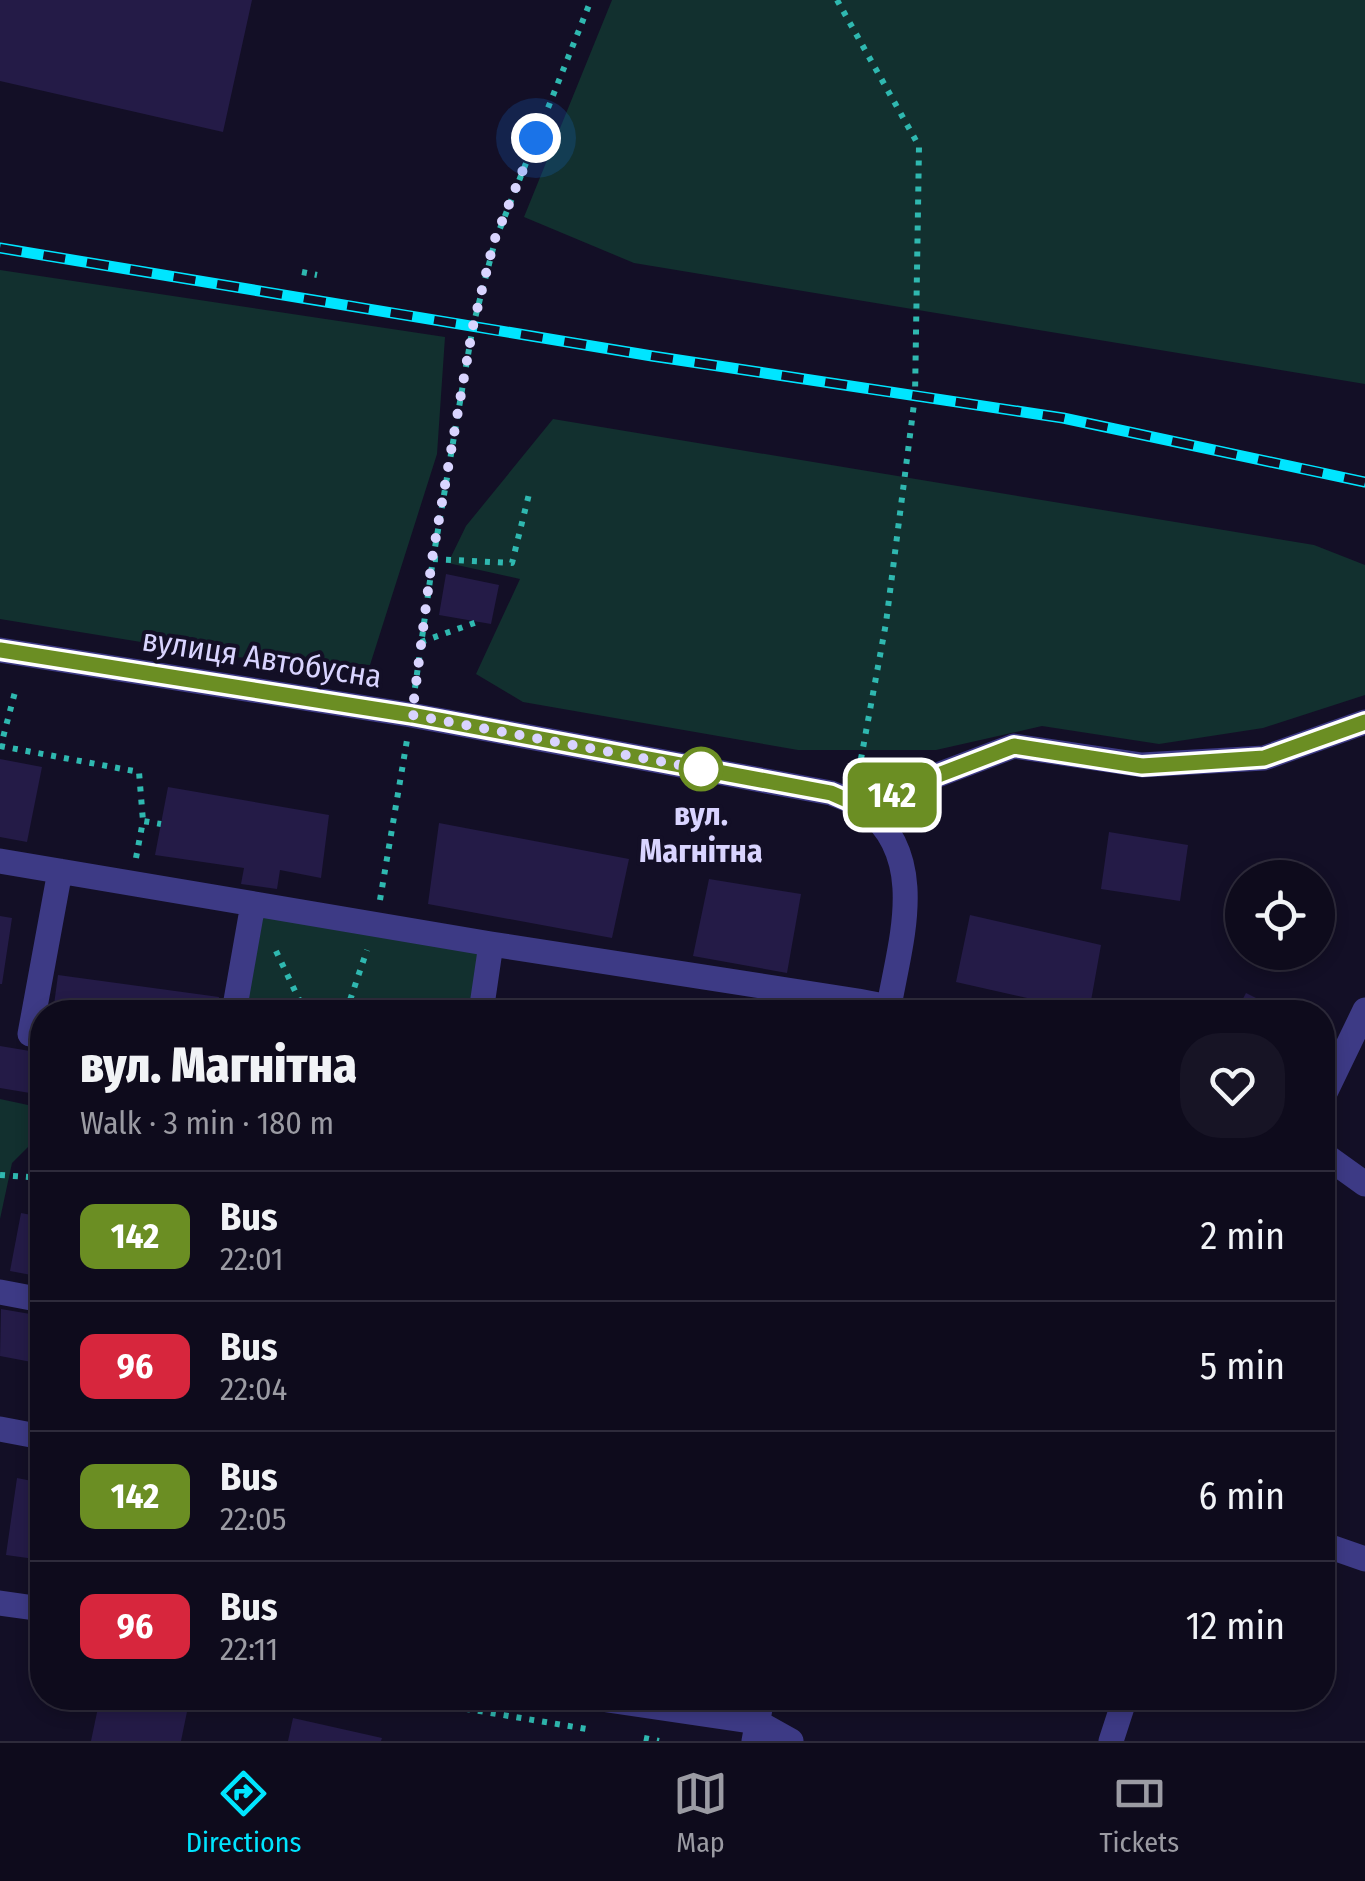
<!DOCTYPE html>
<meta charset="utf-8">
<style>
body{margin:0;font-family:"Fira Sans Condensed",sans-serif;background:#171425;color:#f1f3f6;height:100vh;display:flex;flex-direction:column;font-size:38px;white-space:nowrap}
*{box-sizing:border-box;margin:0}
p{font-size:32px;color:#9b9ba3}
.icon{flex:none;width:55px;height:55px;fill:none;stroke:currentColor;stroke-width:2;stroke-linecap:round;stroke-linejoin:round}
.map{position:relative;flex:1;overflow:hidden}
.sheet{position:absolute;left:30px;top:1000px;width:1305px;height:710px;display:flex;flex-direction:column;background:#0e0b1c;border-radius:40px;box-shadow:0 5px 15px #0003,0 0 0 2px #2e2b3b}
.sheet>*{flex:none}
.badge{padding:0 20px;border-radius:15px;font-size:35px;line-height:65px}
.fabs{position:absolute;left:1225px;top:860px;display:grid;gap:20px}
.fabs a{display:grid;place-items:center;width:110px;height:110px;border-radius:50%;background:#0e0b1c;box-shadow:0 5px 15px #0003,0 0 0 2px #2e2b3b;font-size:50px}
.you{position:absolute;width:50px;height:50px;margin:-25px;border:8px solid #fff;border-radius:50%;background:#1a73e8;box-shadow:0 0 0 15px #1a73e833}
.map>.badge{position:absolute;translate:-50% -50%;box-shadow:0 0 0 5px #fff}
.round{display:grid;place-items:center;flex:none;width:105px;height:105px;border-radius:40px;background:#171425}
.overview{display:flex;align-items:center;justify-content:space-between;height:170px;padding:0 50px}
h1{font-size:48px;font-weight:800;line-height:75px}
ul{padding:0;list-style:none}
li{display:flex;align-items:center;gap:30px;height:130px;padding:0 50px;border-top:2px solid #2e2b3b}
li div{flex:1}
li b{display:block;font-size:38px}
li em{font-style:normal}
li .badge{min-width:110px;font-weight:700;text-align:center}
.dock{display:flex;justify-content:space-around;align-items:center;height:140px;border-top:2px solid #2e2b3b;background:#0e0b1c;font-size:28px;color:#9b9ba3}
.dock a{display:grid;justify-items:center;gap:5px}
.dock .selected{color:#00e5ff}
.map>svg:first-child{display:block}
</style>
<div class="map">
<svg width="1365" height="1741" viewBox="0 0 1365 1741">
<rect width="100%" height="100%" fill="#130f26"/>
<path fill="#12302f" d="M612 0H1365V384L634 263 524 217Z
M0 270 445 337 437 454 370 665 233 657 0 619Z
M553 419 1314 545 1365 565V695L1263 728 1159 744 1042 726 936 750H798L523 702 476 674 520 579 448 563 466 526Z
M253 904 491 944 481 1012H234Z
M0 1099 42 1108V1133L12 1163 0 1219Z"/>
<path fill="#241b47" d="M0 0H252L223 132 0 81Z
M446 574 499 585 491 624 439 615Z
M0 759 42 767 27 842 0 837Z
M168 787 329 815 321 878 280 870 277 889 241 884 244 868 155 855Z
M439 823 629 859 612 938 428 904Z
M1109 832 1188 845 1180 901 1101 889Z
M709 879 801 894 787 973 693 956Z
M970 915 1101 945 1089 1012 956 982Z
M0 916 12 918 2 984H0Z
M58 975 219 997 217 1012H53Z
M1246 993 1262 1001 1256 1012H1236Z
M0 1046 42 1053V1095L0 1088Z
M21 1213 42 1217V1277L10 1271Z
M1 1309 42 1316V1364L0 1356Z
M17 1478 42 1483V1560L6 1555Z
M100 1698H164L189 1702 181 1741H91Z
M293 1718 382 1738 381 1741H288Z"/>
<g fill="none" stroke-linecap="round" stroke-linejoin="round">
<path stroke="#2fb8b0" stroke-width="6" stroke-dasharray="5 8" stroke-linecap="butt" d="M837 0 919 146 915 396 886 623 858 775
M302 272 317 275
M433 559 512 563 530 490
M421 642 477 622
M415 688 433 559 473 326 495 241 591 0
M0 746 139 772 143 821
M0 749 15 692
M136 858 143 821 161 824
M380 900 407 740
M276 951 305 1012
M346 1012 367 950
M0 1175 42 1178
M401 1698 587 1729
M644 1738 659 1741"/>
<path stroke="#3d3a85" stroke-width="25" d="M0 650 411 715 831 793C843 798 857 802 866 809 930 859 899 945 888 1012
M865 807 927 779 1014 746 1142 765 1264 758 1365 722
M0 861 491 944 858 1001 889 1007 888 1012
M234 1012 253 904
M481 1012 491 944
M42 1036 30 1034 60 871
M1322 1099 1365 1010
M1322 1143 1326 1156 1365 1184
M0 1292 42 1300
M0 1429 42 1437
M1322 1544 1365 1559
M0 1603 42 1609
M594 1698 757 1722 791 1741
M754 1741 762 1698
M1111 1741 1125 1698"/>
<defs>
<path id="rail" d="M0 248 652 356 1063 418 1365 482"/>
</defs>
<use href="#rail" stroke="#00e5ff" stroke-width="11"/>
<use href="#rail" stroke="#130f26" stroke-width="8" stroke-dasharray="22" stroke-linecap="butt"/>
</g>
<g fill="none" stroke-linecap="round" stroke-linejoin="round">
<defs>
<path id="line" d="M0 650 412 715 831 793 865 808 928 779 1014 746 1142 766 1264 758 1365 722"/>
</defs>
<use href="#line" stroke="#fff" stroke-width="22"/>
<use href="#line" stroke="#6b8e23" stroke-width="15"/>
<path stroke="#d9d4ff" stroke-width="10" stroke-dasharray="0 18" d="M536 138 494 241 473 326 432 559 412 715 717 772 701 769"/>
</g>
<circle fill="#fff" stroke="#6b8e23" stroke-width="5" cx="701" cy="769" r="20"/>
<g text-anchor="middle" stroke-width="8" stroke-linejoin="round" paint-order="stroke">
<g font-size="32" fill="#d9d4ff" stroke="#130f26">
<text transform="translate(262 658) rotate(9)" y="11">вулиця Автобусна</text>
</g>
<g font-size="32" font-weight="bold" fill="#d9d4ff" stroke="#130f26">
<text x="701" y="825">вул.<tspan x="701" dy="37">Магнітна</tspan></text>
</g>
</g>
</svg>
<div class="fabs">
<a><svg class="icon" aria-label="locate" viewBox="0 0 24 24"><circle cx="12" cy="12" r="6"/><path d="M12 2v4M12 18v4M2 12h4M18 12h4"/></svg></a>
</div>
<div class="you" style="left:536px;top:138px"></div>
<b class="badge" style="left:892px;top:795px;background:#6b8e23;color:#fff">142</b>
<section class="sheet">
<div class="overview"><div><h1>вул. Магнітна</h1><p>Walk · 3 min · 180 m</p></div><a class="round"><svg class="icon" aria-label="heart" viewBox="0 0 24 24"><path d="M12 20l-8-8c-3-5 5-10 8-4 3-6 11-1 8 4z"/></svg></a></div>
<ul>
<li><span class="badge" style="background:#6b8e23;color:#fff">142</span><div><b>Bus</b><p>22:01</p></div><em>2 min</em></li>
<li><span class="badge" style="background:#d7263d;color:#fff">96</span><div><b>Bus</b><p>22:04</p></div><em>5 min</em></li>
<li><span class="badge" style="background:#6b8e23;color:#fff">142</span><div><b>Bus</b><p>22:05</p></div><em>6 min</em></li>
<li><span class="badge" style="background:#d7263d;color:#fff">96</span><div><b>Bus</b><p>22:11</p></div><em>12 min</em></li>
</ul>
</section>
</div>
<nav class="dock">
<a class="selected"><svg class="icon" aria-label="directions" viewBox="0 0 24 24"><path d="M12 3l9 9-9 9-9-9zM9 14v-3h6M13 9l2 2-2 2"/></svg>Directions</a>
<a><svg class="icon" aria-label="map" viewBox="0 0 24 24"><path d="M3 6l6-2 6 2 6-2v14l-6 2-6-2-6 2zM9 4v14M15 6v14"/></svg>Map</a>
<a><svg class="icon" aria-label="tickets" viewBox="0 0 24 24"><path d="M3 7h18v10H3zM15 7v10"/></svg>Tickets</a>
</nav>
